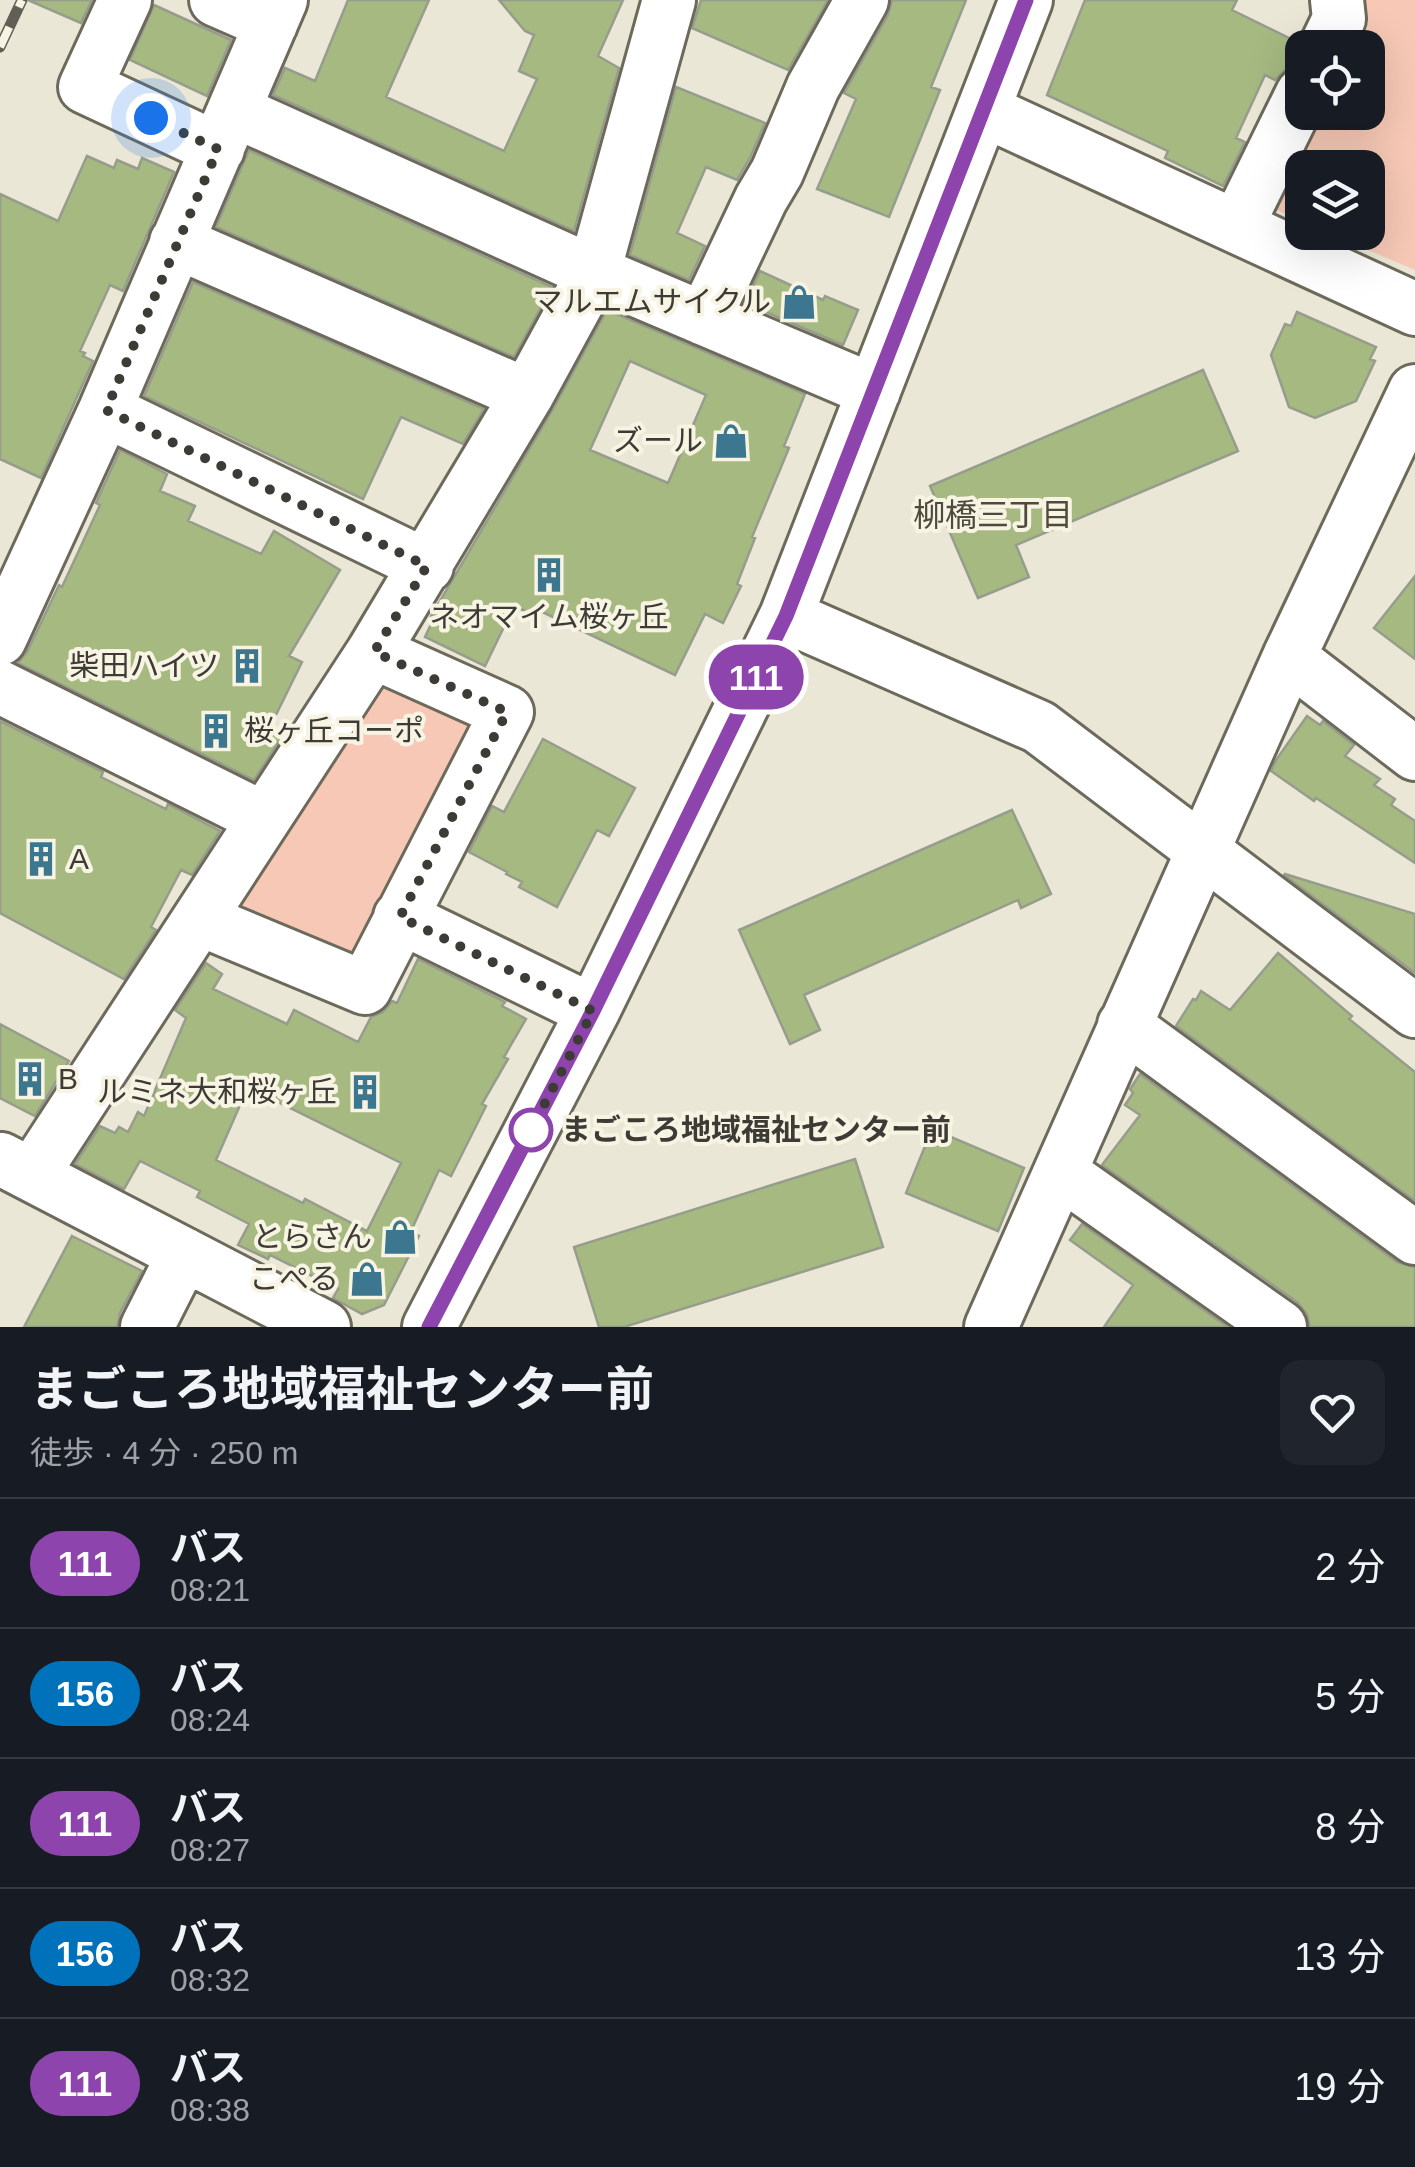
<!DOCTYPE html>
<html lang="ja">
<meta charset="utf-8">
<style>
body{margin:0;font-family:Arial,"Noto Sans JP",sans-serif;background:#20242c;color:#f1f3f6;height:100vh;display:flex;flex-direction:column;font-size:38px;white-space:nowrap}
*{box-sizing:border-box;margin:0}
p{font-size:32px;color:#9ea1a6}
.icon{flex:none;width:55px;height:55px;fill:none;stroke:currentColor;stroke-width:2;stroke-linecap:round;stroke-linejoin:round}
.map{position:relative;height:1327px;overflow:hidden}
.panel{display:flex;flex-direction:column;background:#171b24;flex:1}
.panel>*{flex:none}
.badge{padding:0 20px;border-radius:32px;font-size:35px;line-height:65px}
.buttons{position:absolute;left:1285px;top:30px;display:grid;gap:20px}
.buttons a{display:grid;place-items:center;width:100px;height:100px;border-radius:20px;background:#171b24;box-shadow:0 10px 40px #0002;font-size:50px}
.you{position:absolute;width:50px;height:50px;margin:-25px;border:8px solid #fff;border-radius:50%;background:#1a73e8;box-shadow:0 0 0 15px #1a73e833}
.map>.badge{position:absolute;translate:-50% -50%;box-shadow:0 0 0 5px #fff}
.round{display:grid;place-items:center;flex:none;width:105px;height:105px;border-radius:20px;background:#20242c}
.head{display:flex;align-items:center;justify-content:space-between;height:170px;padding:0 30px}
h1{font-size:48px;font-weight:700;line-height:75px}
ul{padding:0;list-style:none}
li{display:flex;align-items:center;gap:30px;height:130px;padding:0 30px;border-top:2px solid #363941}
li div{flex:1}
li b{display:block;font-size:38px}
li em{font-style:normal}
li .badge{min-width:110px;font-weight:700;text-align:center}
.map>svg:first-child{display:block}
</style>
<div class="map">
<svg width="1415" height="1327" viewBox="0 0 1415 1327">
<rect width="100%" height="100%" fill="#ebe7d6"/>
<path fill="#f6c8b5" d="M1365 0H1415V270L1328 233 1368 232V168H1302V221L1261 203 1308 113 1368 112V48L1341 47Z
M381 670 482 722 355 963 231 911Z"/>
<path fill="#a6b981" stroke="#979d8d" stroke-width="2.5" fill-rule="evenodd" d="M28 0H92L81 23Z
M348 0H429L386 97 504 151 537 79 519 71 534 35 525 31 499 0H623L598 56 619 68 574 231 273 95 285 68 315 81Z
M701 0H828L788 70 692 28Z
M892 0H966L931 87 940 90 889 217 817 189 856 99 844 93 888 15Z
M1085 0H1237L1232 10 1297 42 1295 51 1298 60 1296 65 1285 70 1275 80 1265 75 1236 138 1245 142 1223 186 1165 158 1168 151 1047 95Z
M154 5 231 40 207 96 130 60Z
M676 87 765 123 750 158 737 180 706 167 677 233 705 246 689 280 630 255Z
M249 150 552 287 514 357 216 227Z
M87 156 114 168 117 160 138 169 142 158 174 172 123 291 110 285 80 351 85 353 83 356 93 361 41 478 0 459V194L58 221Z
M760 271 823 300 825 296 858 310 843 345 745 303Z
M193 282 484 409 463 444 401 417 363 499 144 396Z
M607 310 805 394 784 446 789 448 752 537 755 538 737 584 741 586 723 623 705 614 675 675 534 608 532 614 514 606 485 666 425 637 434 618 431 616 553 409ZM630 361 706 395 668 483 590 450Z
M1297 312 1376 347 1370 359 1375 361 1356 401 1315 418 1289 407 1271 355 1285 324 1291 326Z
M1203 370 1238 451 1016 545 1029 577 978 598 930 486Z
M120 450 167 474 160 491 195 506 188 521 261 554 274 531 340 570 289 656 302 662 270 727 284 734 254 780 18 663 27 652 59 585 62 587 100 505 96 503Z
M1415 576V659L1374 628Z
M1307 716 1320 725 1323 721 1354 745 1345 756 1380 779 1374 785 1395 799 1391 805 1415 821V863L1316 798 1314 801 1271 771 1276 760Z
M0 721 103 772 101 777 166 809 168 804 220 831 192 875 181 870 151 927 156 930 124 979 0 913Z
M543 739 635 788 609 836 597 830 557 907 519 887 522 882 506 874 507 872 469 852 492 806 504 812Z
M1012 810 1051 894 1021 908 1018 900 804 995 820 1030 790 1044 739 930Z
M1285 874 1415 914V973L1284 875Z
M1278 953 1352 1016 1349 1019 1415 1072V1201L1176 1026 1193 999 1196 1000 1201 991 1230 1010Z
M418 959 505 1002 502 1006 526 1019 504 1057 508 1059 482 1104 486 1106 451 1176 439 1170 411 1231 419 1236 384 1305 362 1314 333 1298 338 1289 270 1255 268 1259 238 1245 249 1224 197 1197 200 1191 140 1161 124 1189 75 1164 100 1126 115 1133 119 1127 128 1132 138 1112 144 1116 186 1018 175 1010 206 963 222 974 213 989 287 1024 294 1010 358 1042 371 1017 383 1012 392 1001 397 1003ZM248 1087 401 1163 367 1231 305 1199 303 1203 216 1160Z
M0 1024 69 1061 35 1116 0 1098Z
M1140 1074 1397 1262 1415 1267V1327H1310L1307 1314 1297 1302 1102 1165 1140 1115 1125 1105 1133 1093 1130 1089Z
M932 1129 1024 1168 998 1231 906 1193Z
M855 1159 883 1247 624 1327H599L574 1247Z
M1082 1224 1228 1327H1104L1133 1285 1070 1240Z
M72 1236 142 1271 120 1313 117 1327H24Z"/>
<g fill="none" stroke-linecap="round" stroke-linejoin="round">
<defs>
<path id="minor" d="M125 0 85 87 218 149
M216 0 271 24
M1325 48 1339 19 1337 0
M983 110 1415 309
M235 111 568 261 874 391
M1237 226 1302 94
M176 242 527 395
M704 319 761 199 777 172 813 87 862 0
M105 410 427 566
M786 616 1039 727 1415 1011
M0 639 105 410 281 0
M1289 657 1415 754
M0 687 263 818
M400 917 593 1011
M199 919 365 988 507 712 373 652
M1124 1025 1415 1238
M1 1159 324 1327
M1060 1172 1280 1327
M32 1175 373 652 527 395 594 272 669 0
M147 1327 184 1254
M429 1327 593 1011 786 616 1026 0
M991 1327 1289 657 1415 391"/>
</defs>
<use href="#minor" stroke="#6d6a5b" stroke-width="58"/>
<use href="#minor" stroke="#fff" stroke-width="52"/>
<defs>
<path id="rail" d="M0 47 22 0"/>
</defs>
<use href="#rail" stroke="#615e56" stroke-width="11"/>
<use href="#rail" stroke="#f8f4e3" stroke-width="8" stroke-dasharray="22" stroke-linecap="butt"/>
</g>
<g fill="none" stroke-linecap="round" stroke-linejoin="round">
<defs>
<path id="line" d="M429 1327 593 1011 786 616 1026 0"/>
</defs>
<use href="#line" stroke="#fff" stroke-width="22"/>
<use href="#line" stroke="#8e44ad" stroke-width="15"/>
<path stroke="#3d3b35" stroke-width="10" stroke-dasharray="0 18" d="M151 118 218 149 106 410 427 566 374 652 507 712 400 917 593 1011 531 1130"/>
</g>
<defs>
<symbol id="shop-bare" viewBox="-9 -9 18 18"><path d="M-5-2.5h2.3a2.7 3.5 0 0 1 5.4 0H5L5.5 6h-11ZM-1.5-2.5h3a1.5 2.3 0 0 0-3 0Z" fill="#3d768f" stroke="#f8f4e3" stroke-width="2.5" paint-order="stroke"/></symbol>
<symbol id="building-bare" viewBox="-9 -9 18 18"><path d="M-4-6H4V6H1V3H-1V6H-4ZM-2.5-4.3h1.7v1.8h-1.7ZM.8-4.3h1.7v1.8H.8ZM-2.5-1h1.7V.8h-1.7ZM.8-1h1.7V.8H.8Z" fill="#3d768f" stroke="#f8f4e3" stroke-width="2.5" paint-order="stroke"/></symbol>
</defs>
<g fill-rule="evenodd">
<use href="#shop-bare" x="774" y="277" width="50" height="50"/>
<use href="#shop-bare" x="706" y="416" width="50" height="50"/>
<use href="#building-bare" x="524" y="550" width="50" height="50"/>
<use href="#building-bare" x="222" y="641" width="50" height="50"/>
<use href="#building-bare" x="191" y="706" width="50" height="50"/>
<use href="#building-bare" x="16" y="834" width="50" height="50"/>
<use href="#building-bare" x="5" y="1054" width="50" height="50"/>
<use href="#building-bare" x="340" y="1067" width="50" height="50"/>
<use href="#shop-bare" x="375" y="1212" width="50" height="50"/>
<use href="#shop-bare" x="342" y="1254" width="50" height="50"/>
</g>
<circle fill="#fff" stroke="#8e44ad" stroke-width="5" cx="531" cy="1130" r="20"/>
<g text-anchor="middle" stroke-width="8" stroke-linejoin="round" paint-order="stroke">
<g font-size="30" fill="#3d3b35" stroke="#f8f4e3" text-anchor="end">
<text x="771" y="312">マルエムサイクル</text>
<text x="703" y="451">ズール</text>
<text x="549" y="627" text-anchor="middle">ネオマイム桜ヶ丘</text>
<text x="219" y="676">柴田ハイツ</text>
<text x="244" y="741" text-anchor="start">桜ヶ丘コーポ</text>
<text x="69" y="869" text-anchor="start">A</text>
<text x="58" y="1089" text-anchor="start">B</text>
<text x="337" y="1102">ルミネ大和桜ヶ丘</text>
<text x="372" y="1247">とらさん</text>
<text x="339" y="1289">こぺる</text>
</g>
<g font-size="30" font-weight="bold" fill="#3d3b35" stroke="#f8f4e3" text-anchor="start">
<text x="561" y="1140">まごころ地域福祉センター前</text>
</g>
<g font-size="32" fill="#4e4b3d" stroke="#f8f4e3">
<text x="993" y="526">柳橋三丁目</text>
</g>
</g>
</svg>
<div class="buttons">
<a><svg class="icon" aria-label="locate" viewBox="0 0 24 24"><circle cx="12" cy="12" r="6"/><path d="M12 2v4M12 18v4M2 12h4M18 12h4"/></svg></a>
<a><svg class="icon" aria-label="layers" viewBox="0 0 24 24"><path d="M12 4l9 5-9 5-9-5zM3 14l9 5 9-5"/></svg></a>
</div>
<div class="you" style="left:151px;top:118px"></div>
<b class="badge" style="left:756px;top:677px;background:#8e44ad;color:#fff">111</b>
</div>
<section class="panel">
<div class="head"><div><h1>まごころ地域福祉センター前</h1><p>徒歩 · 4 分 · 250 m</p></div><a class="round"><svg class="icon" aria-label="heart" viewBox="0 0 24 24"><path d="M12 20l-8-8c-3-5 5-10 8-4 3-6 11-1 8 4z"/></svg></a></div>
<ul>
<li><span class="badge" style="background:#8e44ad;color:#fff">111</span><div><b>バス</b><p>08:21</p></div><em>2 分</em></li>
<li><span class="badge" style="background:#0072bc;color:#fff">156</span><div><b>バス</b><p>08:24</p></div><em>5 分</em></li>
<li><span class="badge" style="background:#8e44ad;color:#fff">111</span><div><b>バス</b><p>08:27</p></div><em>8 分</em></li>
<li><span class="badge" style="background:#0072bc;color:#fff">156</span><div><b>バス</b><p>08:32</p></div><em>13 分</em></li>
<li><span class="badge" style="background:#8e44ad;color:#fff">111</span><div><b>バス</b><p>08:38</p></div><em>19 分</em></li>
</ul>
</section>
